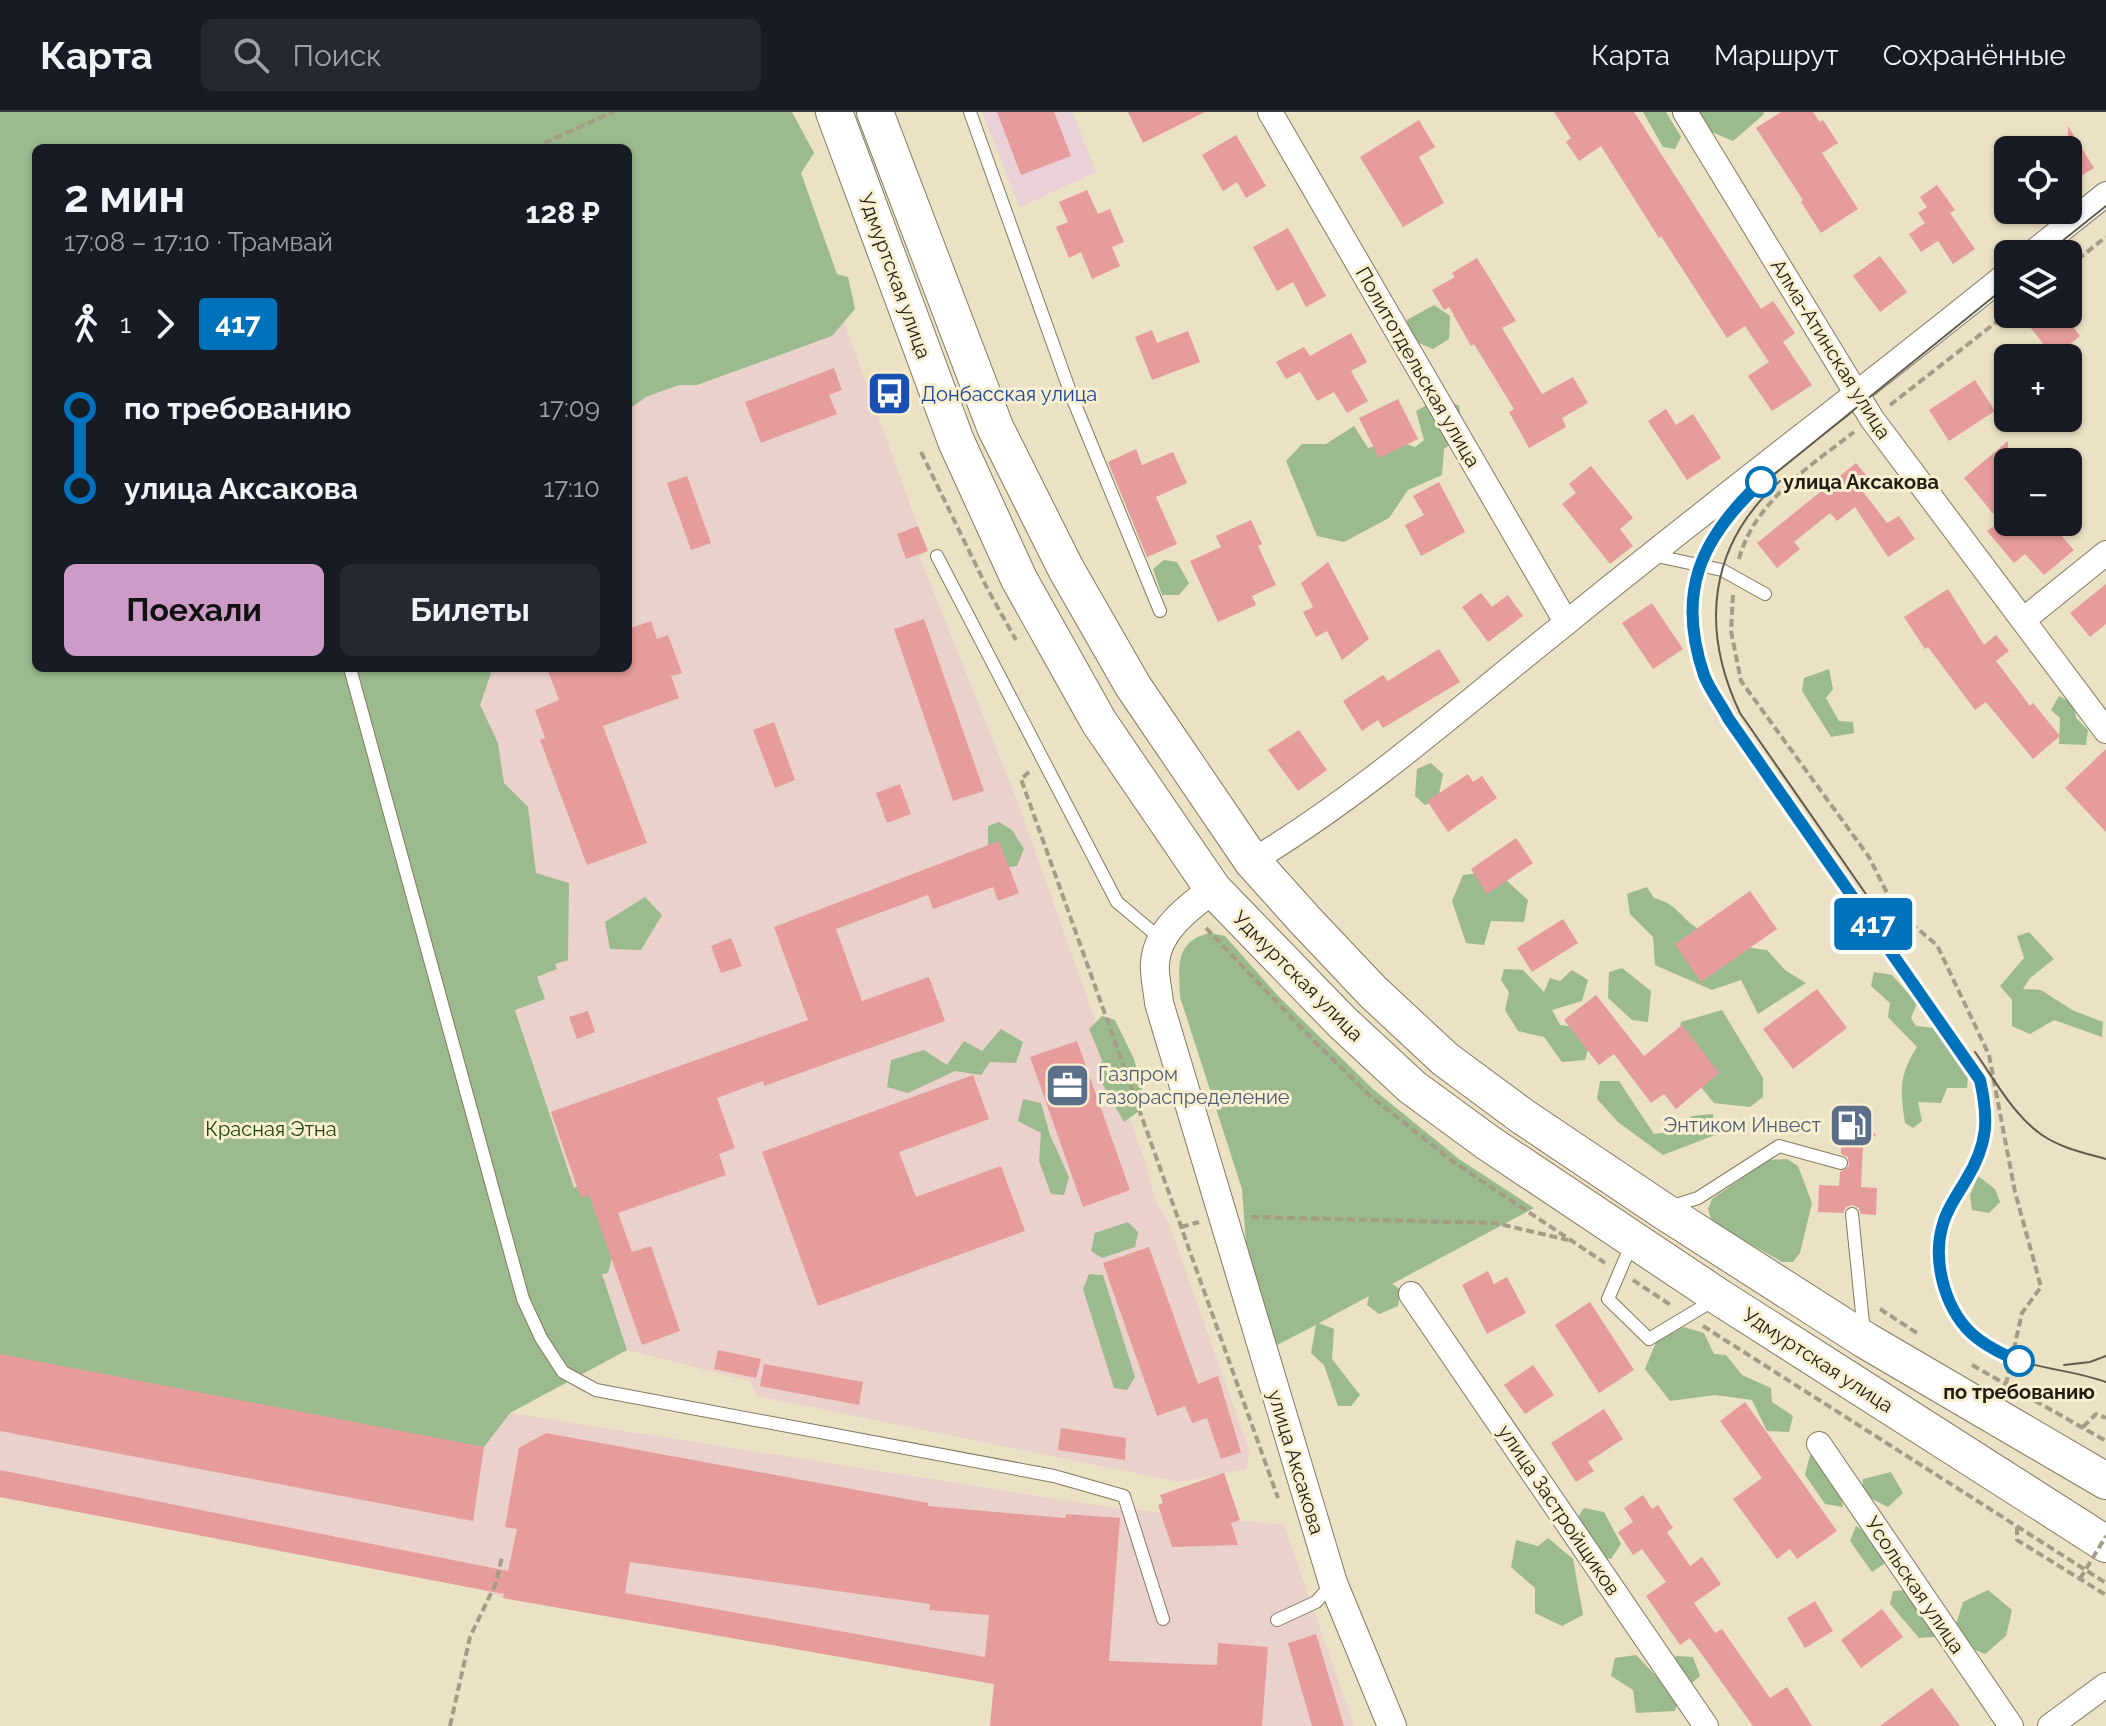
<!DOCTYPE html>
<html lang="ru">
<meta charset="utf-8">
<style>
body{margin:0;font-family:Raleway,sans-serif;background:#242831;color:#f1f3f6;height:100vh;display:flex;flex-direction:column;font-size:30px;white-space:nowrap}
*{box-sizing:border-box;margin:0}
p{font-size:26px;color:#9ea1a6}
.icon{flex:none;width:44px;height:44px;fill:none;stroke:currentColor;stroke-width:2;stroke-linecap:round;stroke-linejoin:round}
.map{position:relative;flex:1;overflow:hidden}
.panel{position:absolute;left:32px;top:32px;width:600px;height:528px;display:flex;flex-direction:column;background:#171b24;border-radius:12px;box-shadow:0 2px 6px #0004}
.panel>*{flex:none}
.badge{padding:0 16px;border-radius:6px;font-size:28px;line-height:52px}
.controls{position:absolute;left:1994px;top:24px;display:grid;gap:16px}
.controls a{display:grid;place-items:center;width:88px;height:88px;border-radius:12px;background:#171b24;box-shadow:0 2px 6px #0004;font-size:40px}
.map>.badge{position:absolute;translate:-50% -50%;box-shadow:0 0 0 4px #fff}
.legs{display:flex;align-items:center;gap:12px;height:88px;padding:0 32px;font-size:26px}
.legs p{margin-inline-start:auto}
.overview{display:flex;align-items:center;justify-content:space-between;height:136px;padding:0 32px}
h1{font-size:44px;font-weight:700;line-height:60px}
.primary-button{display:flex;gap:16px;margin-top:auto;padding:16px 32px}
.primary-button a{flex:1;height:92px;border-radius:12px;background:#cc9bc8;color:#111;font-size:32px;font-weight:700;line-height:92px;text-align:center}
.primary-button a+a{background:#242831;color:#f1f3f6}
ul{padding:0 32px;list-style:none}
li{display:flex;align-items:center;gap:28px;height:80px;font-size:30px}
li i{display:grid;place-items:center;width:12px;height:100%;margin:0 10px;background:currentColor}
li i::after{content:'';width:20px;height:20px;margin:-10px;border:6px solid;border-radius:50%;background:#171b24}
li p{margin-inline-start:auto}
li:first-child i{background:linear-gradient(#0000 50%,currentColor 0)}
li:last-child i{background:linear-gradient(currentColor 50%,#0000 0)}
header{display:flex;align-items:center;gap:48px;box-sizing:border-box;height:112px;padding:0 40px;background:#171b24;border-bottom:2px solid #363941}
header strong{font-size:38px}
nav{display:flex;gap:44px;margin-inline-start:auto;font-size:28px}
.search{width:560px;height:72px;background:#242831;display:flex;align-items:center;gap:20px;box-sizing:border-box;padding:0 28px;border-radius:12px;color:#9ea1a6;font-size:30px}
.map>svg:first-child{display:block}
</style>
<header>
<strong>Карта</strong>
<div class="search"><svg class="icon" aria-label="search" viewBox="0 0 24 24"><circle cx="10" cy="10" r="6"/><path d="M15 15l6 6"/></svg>Поиск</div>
<nav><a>Карта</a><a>Маршрут</a><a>Сохранённые</a></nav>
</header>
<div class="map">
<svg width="2106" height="1614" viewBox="0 0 2106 1614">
<rect width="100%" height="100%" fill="#ebe1c4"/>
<path fill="#ead0d7" d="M982 0H1072L1096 60 1020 95Z"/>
<path fill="#ebd1cb" d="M844 210 927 439 919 443 1017 688 1146 1052 1155 1089 1168 1109 1249 1338 1247 1357 1179 1370 757 1284 749 1269 627 1238 515 897 537 865 557 857 448 556H628V292Z
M0 1242 510 1301 1115 1396 1284 1413 1354 1614H990L994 1572 503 1486 480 1477 0 1385Z"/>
<path fill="#9bba8e" d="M0 0H792L814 41 801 61 837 162 848 165 855 197 832 224 697 273H679L646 285 628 298V36H36V556H486L491 561 480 593 498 631 504 671 528 695 536 761 569 771 568 848 555 852 557 857 537 865 545 887 515 898 574 1076 583 1072 596 1080 614 1137 608 1161 602 1162 627 1238 510 1301 484 1335 0 1252Z
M1643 0H1666L1681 25 1675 37 1663 35Z
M1681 0H1764L1763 3 1733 29 1686 9Z
M1434 193 1450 204 1449 227 1433 237 1412 228 1407 208Z
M1441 285 1459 294 1464 321 1444 337 1442 363 1408 378 1389 406 1344 430 1317 424 1286 349 1302 332H1326L1354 314 1368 336 1395 328 1415 335 1424 328 1416 299Z
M1164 448 1177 450 1189 471 1179 483H1162L1153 457Z
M1829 557 1833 577 1826 586 1839 609 1853 610 1854 621 1831 625 1802 579 1804 566Z
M2059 584 2074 592 2076 606 2088 618 2086 633 2059 632 2060 606 2051 598Z
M1431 651 1443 662 1438 687 1425 693 1415 684 1417 657Z
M999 710 1012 718 1024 737 1017 754 1001 756 988 741V714Z
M1496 759 1528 788 1524 810 1491 809 1484 833 1466 831 1452 789 1463 763Z
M1647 775 1654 786C1678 792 1681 807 1700 818 1719 829 1745 836 1767 838L1785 858 1806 871 1758 902 1741 868 1712 878 1655 853 1653 825 1630 802 1627 782Z
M645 785 662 803 641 838 610 837 605 810Z
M2029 820 2054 847 2030 866 2023 877 2041 878 2072 898 2103 910 2102 925 2054 908 2030 922 2012 914V888L2000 874 2024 846 2017 824Z
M1210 821 1225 824 1280 886 1373 977 1459 1047 1534 1096 1392 1172 1401 1178 1398 1194 1379 1202 1367 1193 1369 1184 1319 1211 1334 1217 1332 1247 1360 1283 1351 1294H1338L1324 1253 1311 1241 1316 1213 1273 1235 1247 1145 1242 1077 1180 885C1179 855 1174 829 1210 821Z
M1622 856 1651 879 1648 910 1632 908 1608 886 1609 860Z
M1504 857 1523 858 1544 880 1550 866 1560 869 1572 858 1588 868 1582 889 1552 898 1560 913 1577 915 1590 931 1585 948 1562 950 1544 925 1518 919 1505 898 1509 880 1501 868Z
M1874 860 1892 863 1917 891 1911 906 1916 914 1934 916 1968 964 1967 976H1947L1941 991 1918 990 1922 1009 1913 1016 1905 1011C1900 977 1899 963 1917 935L1888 905 1890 891 1871 874Z
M1722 898 1763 966V985L1750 995 1714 991 1695 968 1678 930 1681 910Z
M1102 904 1115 908 1134 947 1146 994 1124 1010 1099 966 1102 948 1089 917Z
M1001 917 1023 930 1016 951 990 950 981 963 955 959 908 981 887 975 891 948 924 938 947 953 964 929 982 939Z
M1600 969H1619L1654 1022 1680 1018 1692 1004 1713 1002 1715 1023 1663 1043 1618 1010 1597 987Z
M1023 987 1041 991 1050 1023 1069 1065 1064 1083 1051 1082 1039 1049 1041 1021 1018 1009Z
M1787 1047 1798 1054 1812 1091 1800 1141 1793 1150H1782L1712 1110 1708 1097 1712 1087 1768 1048Z
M1978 1064 1995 1077 2000 1090 1989 1101 1972 1098 1970 1083Z
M1128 1110 1138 1120 1135 1135 1102 1146 1091 1139 1095 1121Z
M1089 1162 1103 1163 1135 1265 1127 1278 1114 1276 1083 1177Z
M1684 1215 1704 1221 1714 1242 1726 1243 1742 1263 1771 1276 1772 1290 1793 1304 1789 1320 1767 1319 1752 1288 1715 1283 1670 1289 1645 1257 1657 1228Z
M1810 1343C1834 1359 1840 1366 1843 1395L1825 1392 1805 1363Z
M1891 1360 1903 1381 1888 1395 1862 1382 1863 1367Z
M1584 1396 1604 1400 1621 1432 1611 1447 1597 1445 1575 1410Z
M1856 1414 1881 1431 1884 1452 1872 1460 1850 1429Z
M1548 1426 1573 1447 1583 1503 1562 1514 1535 1501V1476L1511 1455 1516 1428 1538 1434Z
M1909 1478 1936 1512 1934 1525 1919 1526 1890 1492 1893 1479Z
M1988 1478 2012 1498 2006 1524 1985 1542 1968 1535 1956 1512 1963 1490Z
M1636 1543 1660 1568 1676 1544 1693 1545 1700 1564 1680 1581 1675 1599 1636 1601 1633 1578 1611 1564 1615 1546Z"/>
<path fill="#e59c9b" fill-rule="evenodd" d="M997 0H1054L1071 44 1021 63Z
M1128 0H1205L1143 31Z
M1554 0H1634L1761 197 1773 189 1795 221 1783 230 1812 273 1772 299 1748 264 1769 250 1745 214 1727 226 1661 124 1659 126 1601 34 1579 49 1566 30 1571 26Z
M1781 0H1813L1820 10 1823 8 1838 31 1822 41 1858 97 1821 121 1801 90 1803 88 1756 16Z
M1419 8 1435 35 1419 45 1444 91 1403 115 1360 45Z
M2068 14 2094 56 2068 72Z
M1236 23 1266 74 1246 86 1237 70 1223 79 1202 43Z
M1937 73 1955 98 1950 101 1975 137 1953 152 1938 129 1921 140 1909 122 1925 111 1918 101 1927 95 1920 85Z
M1087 78 1098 102 1110 97 1124 130 1112 135 1120 154 1092 167 1081 140 1069 146 1056 115 1068 110 1059 90Z
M1288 116 1326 184 1306 195 1293 170 1277 179 1253 135Z
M1880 144 1907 180 1880 200 1853 164Z
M1477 146 1516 209 1502 216 1542 282 1573 265 1588 291 1562 306 1566 315 1529 336 1509 300 1514 297 1474 232 1471 234 1449 195 1444 198 1432 178 1455 165 1452 161Z
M2047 202H2063L2080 224 2068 234 2078 246H2054L2030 215Z
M1152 218 1157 231 1188 219 1200 250 1152 268 1135 225Z
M1351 221 1367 250 1351 259 1368 289 1347 301 1334 280 1317 289 1300 260 1286 267 1276 250 1304 235 1310 244Z
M834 256 842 278 829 283 837 302 761 331 745 290Z
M1975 268 1995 299 1949 329 1929 298Z
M1398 287 1418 327 1379 346 1359 306Z
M1666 297 1676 313 1693 302 1721 346 1687 368 1648 309Z
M2008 329V410H2049L2074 438 2044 463 2025 442 2014 451 1987 419 2000 410 1964 366Z
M1136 337 1142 353 1173 340 1187 371 1156 385 1177 432 1147 445 1108 350Z
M1856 351 1871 369 1861 377 1887 411 1899 404 1915 427 1888 445 1855 395 1837 409 1830 401 1794 430 1800 437 1777 456 1757 431Z
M1591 354 1633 406 1620 417 1633 434 1610 452 1562 392 1576 381 1569 372Z
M687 364 711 431 691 438 667 371Z
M1439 370 1465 420 1421 444 1405 413 1424 403 1413 384Z
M1251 408 1262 432 1258 434 1276 473 1252 484 1256 493 1218 510 1190 449 1221 435 1216 424Z
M918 414 928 439 906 447 897 422Z
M1328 450 1369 527 1342 548 1327 519 1316 525 1303 500 1313 495 1301 471Z
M2106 472V512L2090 525 2070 501Z
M1948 477 1984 533 1996 523 2009 539 1996 549 2030 594 2033 591 2060 624 2033 647 1986 590 1975 598 1928 535 1925 537 1904 505Z
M1481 481 1492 495 1508 483 1523 504 1488 530 1462 495Z
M1652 491 1683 537 1653 557 1622 511Z
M924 507 984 679 953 689 894 517Z
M651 509 657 527 668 523 682 561 671 564 679 586 603 614 647 731 587 753 540 628 545 626 535 598 559 588 547 556H628V517Z
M1439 537 1460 570 1383 616 1378 608 1362 619 1343 589 1383 563 1388 569Z
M774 610 795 668 775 676 753 618Z
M1299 618 1327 658 1298 679 1268 638Z
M2106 637V720L2065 676Z
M1468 662 1473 670 1482 664 1497 686 1448 720 1427 689Z
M900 672 911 702 887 711 876 681Z
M1516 726 1533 751 1487 782 1471 757Z
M999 729 1019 781 998 789 993 775 933 797 928 783 836 817 862 889 929 865 945 909 764 974 763 969 717 986 735 1036 719 1042 726 1063 618 1101 632 1140 651 1134 680 1219 642 1233 589 1083 581 1086 551 1000 808 908 774 815Z
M1750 779 1777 817 1701 870 1675 832Z
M1563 807 1578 831 1532 860 1517 836Z
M731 826 742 854 721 861 711 834Z
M1817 877 1847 916 1793 957 1763 917Z
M1596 883 1644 944 1682 913 1719 961 1676 997 1664 982 1651 991 1614 942 1599 953 1564 908Z
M588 899 595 920 577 927 569 905Z
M1077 929 1130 1078 1083 1095 1030 945Z
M973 963 989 1007 899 1040 916 1085 1001 1054 1025 1119 818 1194 762 1040Z
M1849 991 1876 1023 1863 1033 1861 1075 1877 1076 1876 1103 1861 1102 1859 1096 1852 1093 1846 1095 1843 1101 1818 1100 1819 1073 1839 1074 1840 1060 1849 1054 1848 1045 1841 1042 1842 1020 1831 1005Z
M1149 1135 1198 1272 1218 1264 1241 1340 1221 1347 1207 1306 1192 1311 1185 1294 1157 1304 1103 1151Z
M1488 1159 1494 1172 1507 1165 1526 1201 1487 1222 1462 1173Z
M1590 1190 1634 1258 1599 1281 1555 1213Z
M718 1238 761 1247 756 1266 714 1257Z
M0 1242 484 1335 473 1409 0 1319Z
M764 1252 863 1270 859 1293 760 1274Z
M1533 1253 1554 1283 1525 1302 1504 1273Z
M1745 1290 1837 1419 1797 1447 1790 1437 1777 1447 1733 1387 1762 1366 1720 1309Z
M1604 1297 1623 1327 1588 1350 1594 1359 1576 1370 1551 1331Z
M1061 1316 1126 1326 1125 1348 1058 1338Z
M546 1321 928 1391V1394L1065 1406 1066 1402 1120 1406 1109 1549 1217 1553 1218 1531 1268 1535 1262 1614H990L994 1572 503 1486 504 1482 0 1385V1358L508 1459 517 1417 505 1415 519 1336ZM630 1450 930 1492 929 1498 989 1503 985 1545 625 1481Z
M1224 1361 1240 1408 1231 1411 1238 1433 1172 1435 1158 1393 1163 1391 1160 1383Z
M1643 1383 1652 1397 1658 1393 1673 1416 1667 1420 1690 1454 1702 1445 1721 1472 1694 1491 1715 1521 1722 1517 1770 1586 1787 1575 1812 1614H1753L1690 1526 1680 1533 1646 1484 1666 1470 1642 1437 1633 1443 1618 1420 1633 1410 1624 1396Z
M1815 1489 1833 1519 1805 1536 1787 1506Z
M1882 1497 1903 1525 1861 1556 1841 1528Z
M1316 1522 1344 1614H1312L1288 1531Z
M1932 1576 1960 1614H1880Z"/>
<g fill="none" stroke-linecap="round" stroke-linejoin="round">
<defs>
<path id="service" d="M970 0 1072 285 1160 499
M1652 443 1722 458 1765 482
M937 444 1117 790 1161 827
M350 556 523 1187 541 1226 563 1260 596 1278 1054 1364 1124 1384 1163 1507
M1670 1095 1698 1086 1779 1034 1841 1051
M1852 1102 1864 1221
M1632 1131 1608 1187 1649 1227 1714 1188
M1277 1508 1316 1490 1333 1471"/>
<path id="minor" d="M1270 0 1566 510
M1685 0 1872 307 2106 619
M2031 142 2106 82
M2023 508 2106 441
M1252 749C1365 681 1463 593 1566 511 1712 392 1862 279 2008 161
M1411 1182 1706 1614
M1819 1332 2011 1614
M2050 1614 2106 1573"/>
<path id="tertiary" d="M1213 777C1189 795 1156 819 1155 852 1154 864 1158 878 1159 891L1333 1471 1392 1614"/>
<path id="primary" d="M834 0 956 329 1019 467 1099 610 1213 777 1341 909 1412 975 1487 1030 1719 1185 2106 1432
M875 0 995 315 1066 457 1133 574 1252 749 1304 807 1373 880 1445 947 1522 1004 1662 1098 1865 1228 2106 1369"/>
</defs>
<use href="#service" stroke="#837a5f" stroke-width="14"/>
<use href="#minor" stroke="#837a5f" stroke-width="26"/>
<use href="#tertiary" stroke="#837a5f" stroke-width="30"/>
<use href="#primary" stroke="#837a5f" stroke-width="38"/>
<path stroke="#a49c85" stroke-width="4" stroke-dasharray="8 4" stroke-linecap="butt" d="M533 36 613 0
M2068 155 2106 125
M1890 293 2008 201
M921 340 988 478 1016 528
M1739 447C1754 390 1810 354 1854 320
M1733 483 1731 519 1741 569 1869 745 1896 799 1937 833 1989 943 2015 1080 2041 1175 2022 1201 2006 1272
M1029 660 1021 667 1278 1386
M1206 816 1312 927 1369 983 1455 1051 1605 1151
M1251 1105 1495 1111 1568 1128
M1181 1115 1199 1110
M1633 1168 1672 1194
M1880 1197 1920 1223
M1703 1214 2106 1471
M1972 1253 2106 1329
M2083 1315 2096 1302 2106 1306
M2017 1415V1428L2106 1483
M450 1614 470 1525 496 1471 502 1445"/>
<use href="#service" stroke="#fff" stroke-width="12"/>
<use href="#minor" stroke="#fff" stroke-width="24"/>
<use href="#tertiary" stroke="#fff" stroke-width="28"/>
<use href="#primary" stroke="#fff" stroke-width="36"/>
<path stroke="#625c4c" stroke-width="2" d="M2046 142 2106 94
M2008 173 1740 390C1702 437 1683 477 1698 538 1701 548 1702 559 1707 568 1713 581 1721 593 1728 606L1980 968C1985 989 1988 1007 1984 1029 1978 1059 1952 1082 1943 1111 1928 1158 1953 1214 1994 1238 2029 1257 2070 1257 2106 1270
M1780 369C1708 433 1700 517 1740 601L1884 808
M1975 940C1995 968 2013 1003 2042 1023 2061 1036 2084 1041 2106 1047
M2064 1253 2090 1250 2106 1244"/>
<path stroke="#a49c85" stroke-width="4" stroke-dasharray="8 4" stroke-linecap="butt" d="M2080 1467 2106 1424"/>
</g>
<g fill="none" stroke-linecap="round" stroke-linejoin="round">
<defs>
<path id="line-1" d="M1761 370C1700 427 1676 481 1704 563 1709 577 1721 592 1728 606L1980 968C1989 1008 1988 1032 1966 1068 1958 1082 1947 1096 1943 1112 1932 1147 1944 1195 1971 1221 1985 1234 2002 1242 2019 1249"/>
</defs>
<use href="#line-1" stroke="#fff" stroke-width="18"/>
<use href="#line-1" stroke="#0072bc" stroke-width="12"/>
</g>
<defs>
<symbol id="bus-square" viewBox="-11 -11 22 22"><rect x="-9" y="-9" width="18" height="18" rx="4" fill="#1a4fb4" stroke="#f8efd1"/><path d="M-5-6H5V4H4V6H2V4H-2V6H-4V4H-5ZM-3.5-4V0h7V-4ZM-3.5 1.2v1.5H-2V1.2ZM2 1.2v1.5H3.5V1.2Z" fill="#fff"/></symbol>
<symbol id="office-square" viewBox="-11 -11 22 22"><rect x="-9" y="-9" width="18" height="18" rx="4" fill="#5c6f8a" stroke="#f8efd1"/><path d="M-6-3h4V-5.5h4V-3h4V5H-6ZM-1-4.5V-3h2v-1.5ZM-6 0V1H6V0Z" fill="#fff"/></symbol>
<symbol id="fuel-square" viewBox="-11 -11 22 22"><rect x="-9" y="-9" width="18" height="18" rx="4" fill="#5c6f8a" stroke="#f8efd1"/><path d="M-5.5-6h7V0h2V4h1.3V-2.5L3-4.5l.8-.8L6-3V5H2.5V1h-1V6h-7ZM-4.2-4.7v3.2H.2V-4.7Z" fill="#fff"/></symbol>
</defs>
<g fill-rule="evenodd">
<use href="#bus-square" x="864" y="256" width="51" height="51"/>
<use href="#office-square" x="1042" y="948" width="51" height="51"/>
<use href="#fuel-square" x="1826" y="988" width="51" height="51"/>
</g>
<g fill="#fff" stroke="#0072bc" stroke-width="4">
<circle cx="1761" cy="370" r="14"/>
<circle cx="2019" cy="1249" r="14"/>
</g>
<g text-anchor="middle" stroke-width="6" stroke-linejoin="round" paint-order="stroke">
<g font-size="20" fill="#211d12" stroke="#f8efd1">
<text transform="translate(895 164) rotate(70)" y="7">Удмуртская улица</text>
<text transform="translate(1831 237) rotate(58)" y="7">Алма-Атинская улица</text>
<text transform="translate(1418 255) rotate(60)" y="7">Политотдельская улица</text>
<text transform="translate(1298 864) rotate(45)" y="7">Удмуртская улица</text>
<text transform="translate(1818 1248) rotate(33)" y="7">Удмуртская улица</text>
<text transform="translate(1296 1350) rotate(73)" y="7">улица Аксакова</text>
<text transform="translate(1559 1398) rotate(56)" y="7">улица Застройщиков</text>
<text transform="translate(1915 1473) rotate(56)" y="7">Усольская улица</text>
</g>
<g font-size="20" fill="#164399" stroke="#f8efd1" text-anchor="start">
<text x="921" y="289">Донбасская улица</text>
</g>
<g font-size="20" font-weight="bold" fill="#211d12" stroke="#f8efd1" text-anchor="start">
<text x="1783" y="377">улица Аксакова</text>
<text x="2019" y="1287" text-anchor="middle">по требованию</text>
</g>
<g font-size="20" fill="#4e5e75" stroke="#f8efd1" text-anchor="start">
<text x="1098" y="969">Газпром<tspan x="1098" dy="23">газораспределение</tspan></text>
<text x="1821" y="1020" text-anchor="end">Энтиком Инвест</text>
</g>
<g font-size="20" fill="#1f4309" stroke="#f8efd1">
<text x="271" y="1024">Красная Этна</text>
</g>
</g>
</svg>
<div class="controls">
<a><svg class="icon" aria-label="locate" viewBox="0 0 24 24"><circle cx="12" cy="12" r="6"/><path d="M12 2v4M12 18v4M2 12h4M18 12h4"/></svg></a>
<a><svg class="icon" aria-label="layers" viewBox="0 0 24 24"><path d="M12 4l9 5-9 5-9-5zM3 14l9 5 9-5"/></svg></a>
<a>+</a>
<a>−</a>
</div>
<b class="badge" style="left:1873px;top:812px;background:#0072bc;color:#fff">417</b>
<section class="panel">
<div class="overview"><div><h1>2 мин</h1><p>17:08 – 17:10 · Трамвай</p></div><b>128 ₽</b></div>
<div class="legs"><svg class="icon" aria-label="walk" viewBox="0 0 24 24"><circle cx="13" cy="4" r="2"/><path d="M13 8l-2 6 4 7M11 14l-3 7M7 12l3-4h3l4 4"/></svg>1<svg class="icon" aria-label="forward" viewBox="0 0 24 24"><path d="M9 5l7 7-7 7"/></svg><b class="badge" style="background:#0072bc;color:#fff">417</b></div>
<ul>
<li><i style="color:#0072bc"></i><b>по требованию</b><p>17:09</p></li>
<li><i style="color:#0072bc"></i><b>улица Аксакова</b><p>17:10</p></li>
</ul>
<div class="primary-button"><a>Поехали</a><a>Билеты</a></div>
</section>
</div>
